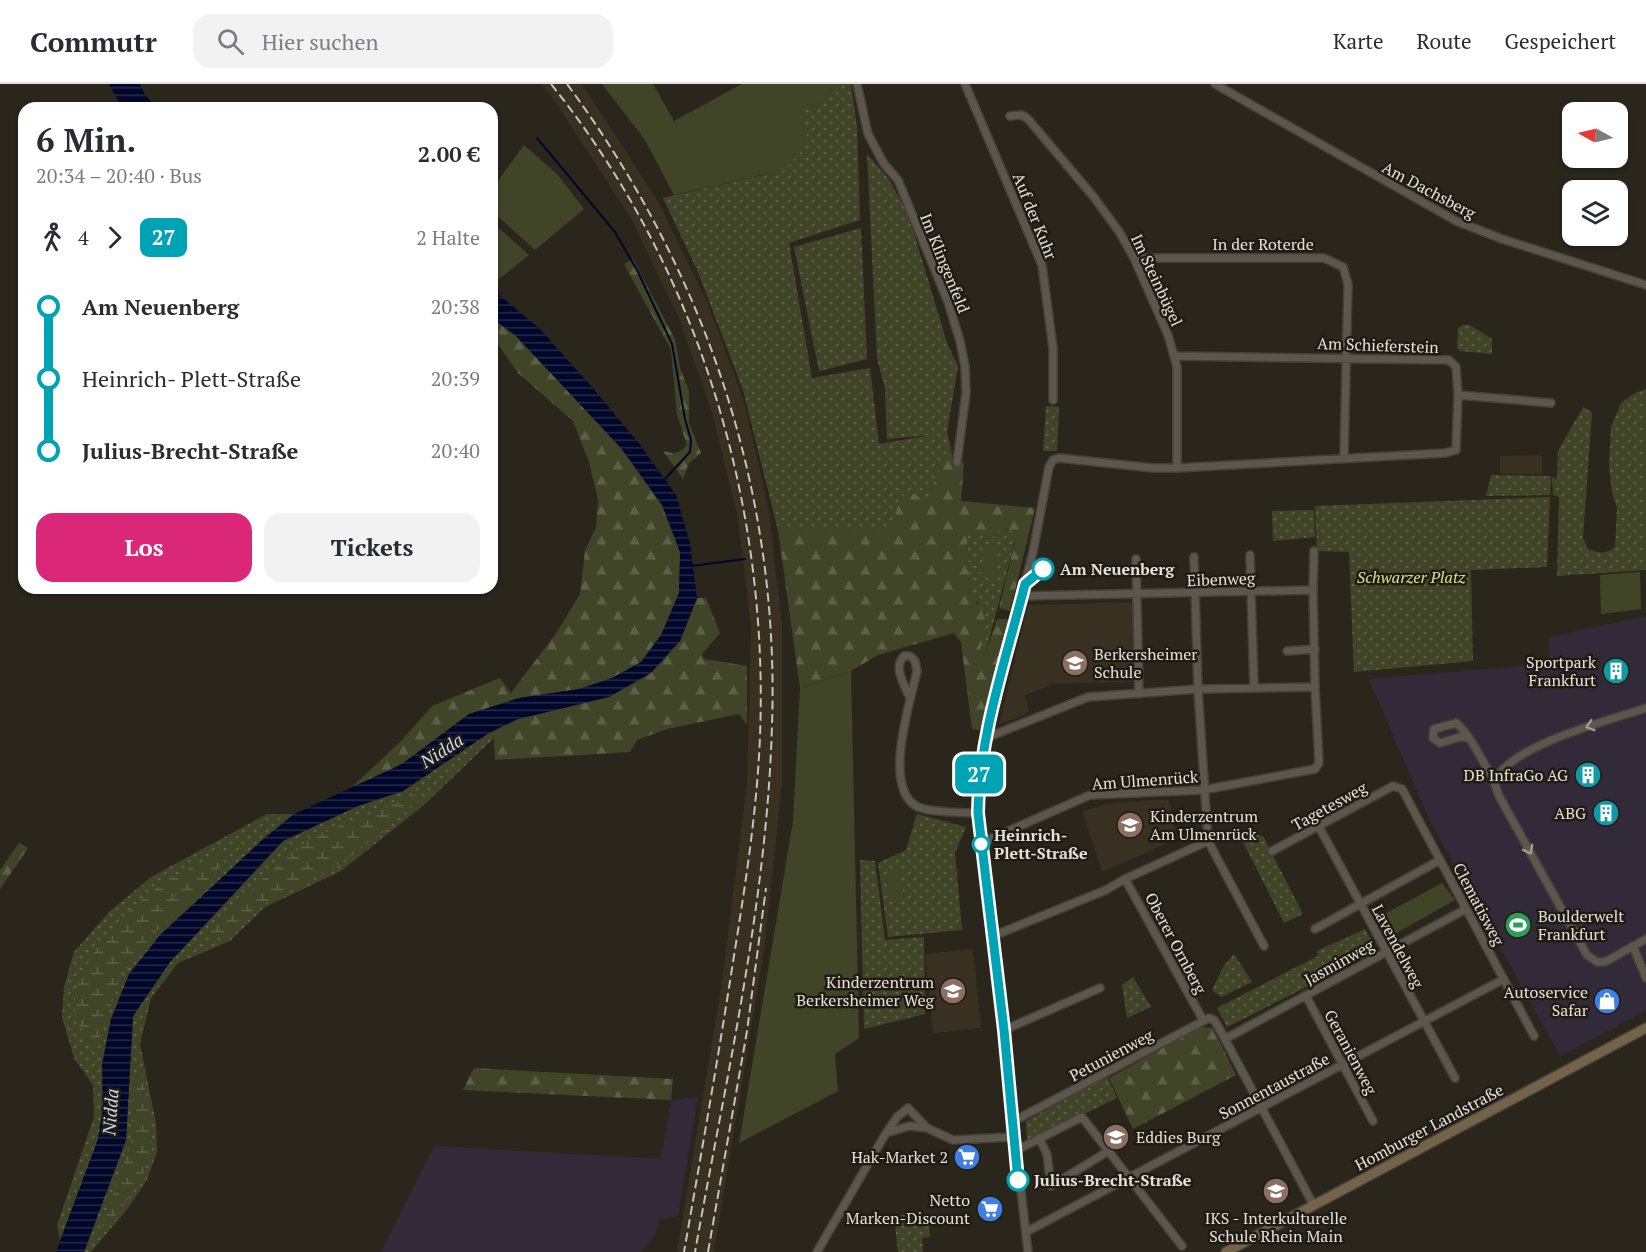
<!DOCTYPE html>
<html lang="de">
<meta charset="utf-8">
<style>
body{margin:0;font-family:"PT Serif",serif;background:#f2f2f3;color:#2b2b33;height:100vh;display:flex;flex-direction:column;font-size:22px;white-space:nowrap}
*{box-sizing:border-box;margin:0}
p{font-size:20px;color:#7c7c81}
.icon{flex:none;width:33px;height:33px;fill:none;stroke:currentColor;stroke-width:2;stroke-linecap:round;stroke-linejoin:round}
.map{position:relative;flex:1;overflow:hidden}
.panel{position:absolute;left:18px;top:18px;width:480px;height:492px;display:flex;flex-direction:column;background:#fff;border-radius:18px;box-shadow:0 2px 4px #0004}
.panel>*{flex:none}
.badge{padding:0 12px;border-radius:9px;font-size:21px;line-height:39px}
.needle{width:39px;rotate:278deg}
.controls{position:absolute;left:1562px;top:18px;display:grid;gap:12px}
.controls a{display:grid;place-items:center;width:66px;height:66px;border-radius:12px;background:#fff;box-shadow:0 2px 4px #0004;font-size:30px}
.map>.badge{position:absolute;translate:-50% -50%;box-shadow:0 0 0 3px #fff}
.legs{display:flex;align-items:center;gap:9px;height:66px;padding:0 18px;font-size:20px}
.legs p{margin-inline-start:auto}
.overview{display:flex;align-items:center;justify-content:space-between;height:102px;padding:0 18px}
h1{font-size:33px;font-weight:800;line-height:45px}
.primary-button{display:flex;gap:12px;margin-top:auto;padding:12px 18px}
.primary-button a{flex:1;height:69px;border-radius:18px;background:#db2777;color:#fff;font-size:24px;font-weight:800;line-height:69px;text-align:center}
.primary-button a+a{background:#f2f2f3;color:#2b2b33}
ul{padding:0 18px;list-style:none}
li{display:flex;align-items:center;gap:21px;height:72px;font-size:22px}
li i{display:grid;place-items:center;width:9px;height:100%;margin:0 8px;background:currentColor}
li i::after{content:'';width:15px;height:15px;margin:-8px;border:4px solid;border-radius:50%;background:#fff}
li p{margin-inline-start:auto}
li:first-child i{background:linear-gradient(#0000 50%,currentColor 0)}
li:last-child i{background:linear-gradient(currentColor 50%,#0000 0)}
header{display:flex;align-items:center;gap:36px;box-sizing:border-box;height:84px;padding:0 30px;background:#fff;border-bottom:2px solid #e1e1e2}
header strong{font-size:28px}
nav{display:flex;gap:33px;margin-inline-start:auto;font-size:21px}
.search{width:420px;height:54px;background:#f2f2f3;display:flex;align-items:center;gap:15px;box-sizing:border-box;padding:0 21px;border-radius:18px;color:#7c7c81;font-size:22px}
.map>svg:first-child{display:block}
</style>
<header>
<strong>Commutr</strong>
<div class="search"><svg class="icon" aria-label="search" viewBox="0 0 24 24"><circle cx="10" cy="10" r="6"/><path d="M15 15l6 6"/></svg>Hier suchen</div>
<nav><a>Karte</a><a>Route</a><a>Gespeichert</a></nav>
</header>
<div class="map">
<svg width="1646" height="1168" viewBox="0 0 1646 1168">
<defs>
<pattern id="grass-dots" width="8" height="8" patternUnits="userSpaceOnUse" patternTransform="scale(1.5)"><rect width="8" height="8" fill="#414528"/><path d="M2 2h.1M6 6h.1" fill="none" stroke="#5c6047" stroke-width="1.8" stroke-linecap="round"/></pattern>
<pattern id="forest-firs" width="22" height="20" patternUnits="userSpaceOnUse" patternTransform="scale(1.5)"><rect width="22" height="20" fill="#414528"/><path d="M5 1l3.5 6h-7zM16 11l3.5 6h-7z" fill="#5c6047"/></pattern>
<pattern id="wetland-marsh" width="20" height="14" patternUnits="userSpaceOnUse" patternTransform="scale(1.5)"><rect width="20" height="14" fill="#414528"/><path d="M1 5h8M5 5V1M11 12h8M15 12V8" fill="none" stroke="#5c6047"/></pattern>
<pattern id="water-rules" width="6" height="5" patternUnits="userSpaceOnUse" patternTransform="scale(1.5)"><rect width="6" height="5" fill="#00072a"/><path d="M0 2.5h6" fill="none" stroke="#252b48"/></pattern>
</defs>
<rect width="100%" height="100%" fill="#2b261c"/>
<path fill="#332a39" d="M1646 532V927L1560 972 1429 735 1369 595 1548 580 1549 553Z
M698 1013 678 1132 659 1135 657 1147 641 1168H381L434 1062 661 1075 671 1016Z"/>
<path fill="#383021" d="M541 0H582L659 119 708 220 744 318 769 427 782 541V701L764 866 714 1168H677L721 905 747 701 751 542 738 434 712 328 678 232 631 134 552 13Z
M1542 371V390H1500V372Z
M1132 518 1136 598 1053 600 1025 611 1029 628 999 641 1028 521Z
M1169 715 1177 755 1102 788 1082 728 1110 719Z
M973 865 981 944 933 949 925 870Z"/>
<path fill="url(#grass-dots)" d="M837 0H851L857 43 860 136 789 159 812 294 870 284 879 360 931 351 887 355 885 304 877 274 867 70 888 94 908 129 947 259 958 282 947 348 953 374 945 371 927 418 894 446H778L743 306 698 188 663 114 784 86 800 28 817 22Z
M861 144 867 275 819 287 794 163Z
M1463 241H1470L1492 255V270L1460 267 1457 264 1458 244Z
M1646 305V486L1557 492 1559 413 1553 411 1552 393 1557 395 1558 367 1583 323 1592 328 1583 454 1588 465C1599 469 1606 471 1615 463L1617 424 1612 408 1609 382 1611 343 1621 319 1635 309Z
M1046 322 1059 323 1057 367H1043Z
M1491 391 1551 392 1550 411 1486 412Z
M1550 413 1547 483 1471 486 1473 577 1354 588 1349 468 1317 467 1315 422Z
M1314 426 1315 453 1273 457 1272 427Z
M1018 446 985 571 980 569 982 535 980 521 970 511 967 450H984L985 455 992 454 998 447Z
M489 649 494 654 424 721 341 787 265 823 230 857 178 879 151 914 140 960 156 1039 157 1068 147 1096 128 1124 91 1168H84L126 1056 133 932 170 878 283 757 358 722 403 707Z
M267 730H294L261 757 213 805 111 935 102 981 103 1023 98 1055 60 1156 57 1141 94 1033 93 1001 74 974 62 933 64 903 74 868 109 828 151 793Z
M917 730 966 743 955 769 962 846 888 853 878 779 906 766Z
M1238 748 1263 752 1303 830 1284 839Z
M860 776 875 777 885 856 924 853 925 930 864 945Z
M1365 845 1377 867 1227 943 1217 924 1318 872 1317 867Z
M1234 870 1252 898 1221 913 1212 906 1223 883Z
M1133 893 1151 923 1127 934 1122 901Z
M1107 992 1117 1014 1027 1058 1026 1037Z
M915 1130 917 1141 929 1140 930 1153 922 1154 923 1168H898L894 1132Z"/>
<path fill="url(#forest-firs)" d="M633 175 675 255 680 284 689 307V339L701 369 689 379 683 395 663 367C673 370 680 370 687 361L677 331 671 266 624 180Z
M492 234 516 252 621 364 662 421 680 468 679 509 661 551 641 578 612 594 579 605 519 614 469 630 402 680 350 705 402 656 432 622 500 594 511 609 557 548 580 510 585 467 596 443 598 416 589 378 573 337 518 289 492 252Z
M945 370 964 379 961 417 1035 424 1010 527 999 524 1018 446 998 447 992 454 984 455V450L967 451 970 511 976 512V520L980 521 985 537 980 569 985 571 997 535H1010L980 646 972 645 961 558 954 549 878 571 851 587 800 604 778 446H894L899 412 912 409 927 417Z
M697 514H706L720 549 702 570 704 575 747 582V641L739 630 667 645 637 656 630 668 495 676 494 654 489 649 518 635 609 613 680 557Z
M19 759 28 764 0 805V786Z
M1200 943 1213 944 1236 991 1133 1045 1109 994Z
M474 984 673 995 671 1016 463 1006Z"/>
<path fill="url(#wetland-marsh)" d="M415 711 421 714 381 750 335 783 247 830 230 848 210 859V849L261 796 310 754Z
M236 763 199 808 151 852 122 892 103 942 96 973C90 960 80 946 76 932 66 890 115 839 144 814 170 791 204 776 236 763Z
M141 988C147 1012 153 1038 152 1063 151 1087 113 1136 98 1155L131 1059 133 993Z"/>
<path fill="#414528" d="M602 0H653L674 37 742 0H837L817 22 800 28 807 52 800 70 784 86 674 111 645 56Z
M524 61 558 91 584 125 535 166 492 127V105Z
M492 138 529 171 499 195 492 190Z
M983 460 999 461 997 495 981 494Z
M1640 488 1641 525 1601 530 1600 491Z
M851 587 859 954 835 970 838 1007 739 1059 793 737 800 604Z
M900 786 904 815 890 817 887 788Z
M1442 799 1455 816 1391 852 1379 833Z"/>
<path fill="url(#water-rules)" d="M109 0H140L145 11 158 24H122Z
M492 205 540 245 591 302 638 358 676 411 690 459 697 514 680 557 651 589 609 613 518 635 489 649 403 707 358 722 283 757 170 878 133 932 126 1056 84 1168H56L98 1055 103 1023 102 981 111 935 129 890 160 851 261 757 294 730 402 680 469 630 519 614 579 605 612 594 641 578 661 551 679 509 680 468 662 421 621 364 516 252 492 234Z"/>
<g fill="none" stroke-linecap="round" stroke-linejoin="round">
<path stroke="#00072a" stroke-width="2" d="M537 54 615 148 638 188 672 260 685 335 691 356 690 368 664 396
M691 482 745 475"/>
<defs>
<path id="street" d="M857 0 868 50 884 80 898 96 948 218 960 257 965 282 966 309 957 378
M965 0 1042 181 1053 264V316
M1215 0 1456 137 1502 155 1646 201
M1010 32 1022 31 1028 35 1093 112 1120 149 1134 174 1168 251 1177 283V384
M1134 174H1324L1343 183 1348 200 1344 373
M1175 272 1449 276 1456 283 1458 311 1551 319
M1250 471 1254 604
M1194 473 1198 605 1208 757
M1136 475 1139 610
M1313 506 1314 467
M1022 512 1313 506 1315 603
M1287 567 1315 565
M909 612C904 600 893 583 904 572H910L915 577 917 587C911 616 881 705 918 723 929 728 964 729 978 729
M1646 624C1607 637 1523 658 1498 691L1492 692 1499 712 1587 871 1597 878H1605L1646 855
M1469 654 1460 653 1440 659 1433 654 1434 645 1456 639C1472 652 1480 675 1492 692
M1319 743 1455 994
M981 759 1090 711 1203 706 1315 685 1319 679 1315 603 1198 605 1088 613 986 654
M1272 767 1393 702 1402 705 1534 952
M1125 795 1208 757 1264 862
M1315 845 1440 776
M993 852 1106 806 1125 795 1203 936
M1633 862 1646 894
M1306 912 1373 1037
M1004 946 1100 904
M1225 955 1466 825
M1012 1038 1209 934 1214 936 1219 944 1314 1122
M887 1048 897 1033 908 1024 927 1044 953 1056 1013 1053
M1039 1054 1047 1070 1051 1102 1107 1068
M1015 1067 1082 1033 1182 1162
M1026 1148 1504 895
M817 1168 886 1049 909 1042 927 1044
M1028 1168 978 729V693L983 664 1033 468 1049 383 1053 376 1059 374 1153 384H1177L1445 369 1456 366 1458 311"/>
<path id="secondary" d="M1226 1168 1646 944"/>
</defs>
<use href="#street" stroke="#45413a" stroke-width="10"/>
<use href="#secondary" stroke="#45413a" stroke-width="12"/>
<use href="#street" stroke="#5c564c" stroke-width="7"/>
<use href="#secondary" stroke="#736449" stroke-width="9"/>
<path stroke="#c7c3bd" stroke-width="2" stroke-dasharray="9 4.5" stroke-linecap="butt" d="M551 0C698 183 769 419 760 652 757 728 745 803 733 878 718 975 701 1071 684 1168
M567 0C705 186 780 408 772 641 767 818 726 994 695 1168
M708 1168 747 947 766 804"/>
</g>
<defs><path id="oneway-chevron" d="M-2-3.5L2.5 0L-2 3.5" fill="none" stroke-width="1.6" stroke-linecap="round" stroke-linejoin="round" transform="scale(1.5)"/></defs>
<g stroke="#a09c94">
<use href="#oneway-chevron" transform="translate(1590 642) rotate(163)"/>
<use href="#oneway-chevron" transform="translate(1529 766) rotate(61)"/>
</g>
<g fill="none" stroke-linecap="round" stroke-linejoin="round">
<defs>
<path id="line-1" d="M1018 1096 1004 946 978 729C979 651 1006 576 1025 500L1043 485"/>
</defs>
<use href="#line-1" stroke="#fff" stroke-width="14"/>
<use href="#line-1" stroke="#00a3b4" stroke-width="9"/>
</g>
<defs>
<symbol id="school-disc" viewBox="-11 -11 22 22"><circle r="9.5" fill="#8d6e63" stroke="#211c13"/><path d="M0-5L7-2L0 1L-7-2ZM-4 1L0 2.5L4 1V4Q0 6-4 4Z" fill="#fff"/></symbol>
<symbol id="building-disc" viewBox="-11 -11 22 22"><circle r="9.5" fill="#0f9aa8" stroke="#211c13"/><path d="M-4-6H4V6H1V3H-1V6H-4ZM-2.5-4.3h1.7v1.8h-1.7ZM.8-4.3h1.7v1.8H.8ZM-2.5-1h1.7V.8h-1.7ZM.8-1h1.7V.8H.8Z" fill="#fff"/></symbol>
<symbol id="stadium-disc" viewBox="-11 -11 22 22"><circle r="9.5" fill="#2e9e5b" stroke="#211c13"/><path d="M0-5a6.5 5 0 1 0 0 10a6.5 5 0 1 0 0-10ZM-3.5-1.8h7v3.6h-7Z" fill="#fff"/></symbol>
<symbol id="shop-disc" viewBox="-11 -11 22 22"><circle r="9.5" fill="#3f7fe0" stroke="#211c13"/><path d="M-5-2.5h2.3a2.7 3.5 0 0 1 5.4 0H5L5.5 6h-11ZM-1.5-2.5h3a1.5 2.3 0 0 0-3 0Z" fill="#fff"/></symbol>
<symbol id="supermarket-disc" viewBox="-11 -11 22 22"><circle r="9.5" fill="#3f7fe0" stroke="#211c13"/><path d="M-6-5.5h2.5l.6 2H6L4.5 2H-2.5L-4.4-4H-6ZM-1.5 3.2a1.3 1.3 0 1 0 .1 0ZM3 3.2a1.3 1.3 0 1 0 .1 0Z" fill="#fff"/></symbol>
</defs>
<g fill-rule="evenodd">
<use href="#school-disc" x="1060" y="564" width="30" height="30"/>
<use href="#building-disc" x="1601" y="572" width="30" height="30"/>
<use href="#building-disc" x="1573" y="676" width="30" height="30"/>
<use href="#building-disc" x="1591" y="714" width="30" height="30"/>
<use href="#school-disc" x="1115" y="726" width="30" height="30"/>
<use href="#stadium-disc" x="1503" y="826" width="30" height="30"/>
<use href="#school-disc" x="938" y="892" width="30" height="30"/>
<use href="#shop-disc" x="1592" y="902" width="30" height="30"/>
<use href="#school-disc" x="1101" y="1038" width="30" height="30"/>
<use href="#supermarket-disc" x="952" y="1058" width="30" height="30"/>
<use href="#school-disc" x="1261" y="1092" width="30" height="30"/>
<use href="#supermarket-disc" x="975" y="1110" width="30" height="30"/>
</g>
<g fill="#fff" stroke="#00a3b4" stroke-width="3">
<circle cx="1043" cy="485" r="10"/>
<circle cx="981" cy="760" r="8"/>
<circle cx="1018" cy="1096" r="10"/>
</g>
<g text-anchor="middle" stroke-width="5" stroke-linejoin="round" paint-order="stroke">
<g font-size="16" fill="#e4e1db" stroke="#211c13">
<text transform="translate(1429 106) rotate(28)" y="6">Am Dachsberg</text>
<text transform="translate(1035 132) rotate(68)" y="6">Auf der Kuhr</text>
<text x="1263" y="166">In der Roterde</text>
<text transform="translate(945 179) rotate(68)" y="6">Im Klingenfeld</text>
<text transform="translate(1157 196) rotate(65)" y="6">Im Steinbügel</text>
<text transform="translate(1378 261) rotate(2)" y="6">Am Schieferstein</text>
<text transform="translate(1221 495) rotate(-2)" y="6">Eibenweg</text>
<text transform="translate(1145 696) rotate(-4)" y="6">Am Ulmenrück</text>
<text transform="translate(1329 722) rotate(-29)" y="6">Tagetesweg</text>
<text transform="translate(1479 820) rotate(62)" y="6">Clematisweg</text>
<text transform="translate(1176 859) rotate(62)" y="6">Oberer Ornberg</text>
<text transform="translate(1398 862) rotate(62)" y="6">Lavendelweg</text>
<text transform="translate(1339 878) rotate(-29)" y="6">Jasminweg</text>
<text transform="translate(1351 968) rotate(62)" y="6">Geranienweg</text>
<text transform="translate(1111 971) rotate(-28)" y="6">Petunienweg</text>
<text transform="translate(1274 1002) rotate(-28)" y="6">Sonnentaustraße</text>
<text transform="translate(1429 1043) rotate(-28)" y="6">Homburger Landstraße</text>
</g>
<g font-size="16" font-weight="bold" fill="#e4e1db" stroke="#211c13" text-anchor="start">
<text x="1060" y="491">Am Neuenberg</text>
<text x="994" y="757">Heinrich-<tspan x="994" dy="18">Plett-Straße</tspan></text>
<text x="1034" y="1102">Julius-Brecht-Straße</text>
</g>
<g font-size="16" font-style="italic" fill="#d5e191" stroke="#211c13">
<text x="1411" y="499">Schwarzer Platz</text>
</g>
<g font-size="16" fill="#e4e1db" stroke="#211c13" text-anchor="end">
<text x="1094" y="576" text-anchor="start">Berkersheimer<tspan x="1094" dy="18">Schule</tspan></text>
<text x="1596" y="584">Sportpark<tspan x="1596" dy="18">Frankfurt</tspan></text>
<text x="1568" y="697">DB InfraGo AG</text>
<text x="1586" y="735">ABG</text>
<text x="1150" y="738" text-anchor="start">Kinderzentrum<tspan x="1150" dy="18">Am Ulmenrück</tspan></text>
<text x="1538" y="838" text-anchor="start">Boulderwelt<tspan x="1538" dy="18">Frankfurt</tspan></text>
<text x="934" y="904">Kinderzentrum<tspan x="934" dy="18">Berkersheimer Weg</tspan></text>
<text x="1588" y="914">Autoservice<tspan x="1588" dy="18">Safar</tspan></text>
<text x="1136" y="1059" text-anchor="start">Eddies Burg</text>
<text x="948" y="1079">Hak-Market 2</text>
<text x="970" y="1122">Netto<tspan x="970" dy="18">Marken-Discount</tspan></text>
<text x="1276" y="1140" text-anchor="middle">IKS - Interkulturelle<tspan x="1276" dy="18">Schule Rhein Main</tspan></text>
</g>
<g font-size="18" font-style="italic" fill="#c9d7f3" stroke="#211c13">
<text transform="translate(442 667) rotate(-33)" y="6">Nidda</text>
<text transform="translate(111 1028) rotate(-86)" y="6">Nidda</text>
</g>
</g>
</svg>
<div class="controls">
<a><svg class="needle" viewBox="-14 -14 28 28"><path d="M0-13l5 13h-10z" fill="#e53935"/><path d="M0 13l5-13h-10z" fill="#7c7c81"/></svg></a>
<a><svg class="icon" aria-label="layers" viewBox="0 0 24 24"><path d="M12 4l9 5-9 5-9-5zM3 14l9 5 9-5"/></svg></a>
</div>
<b class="badge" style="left:979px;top:690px;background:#00a3b4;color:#fff">27</b>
<section class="panel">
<div class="overview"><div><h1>6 Min.</h1><p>20:34 – 20:40 · Bus</p></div><b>2.00 €</b></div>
<div class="legs"><svg class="icon" aria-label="walk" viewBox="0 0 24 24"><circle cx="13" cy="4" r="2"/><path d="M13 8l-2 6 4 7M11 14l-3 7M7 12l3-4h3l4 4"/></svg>4<svg class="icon" aria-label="forward" viewBox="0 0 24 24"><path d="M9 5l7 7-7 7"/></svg><b class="badge" style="background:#00a3b4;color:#fff">27</b><p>2 Halte</p></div>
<ul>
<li><i style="color:#00a3b4"></i><b>Am Neuenberg</b><p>20:38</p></li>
<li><i style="color:#00a3b4"></i><span>Heinrich- Plett-Straße</span><p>20:39</p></li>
<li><i style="color:#00a3b4"></i><b>Julius-Brecht-Straße</b><p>20:40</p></li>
</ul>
<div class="primary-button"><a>Los</a><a>Tickets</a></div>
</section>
</div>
